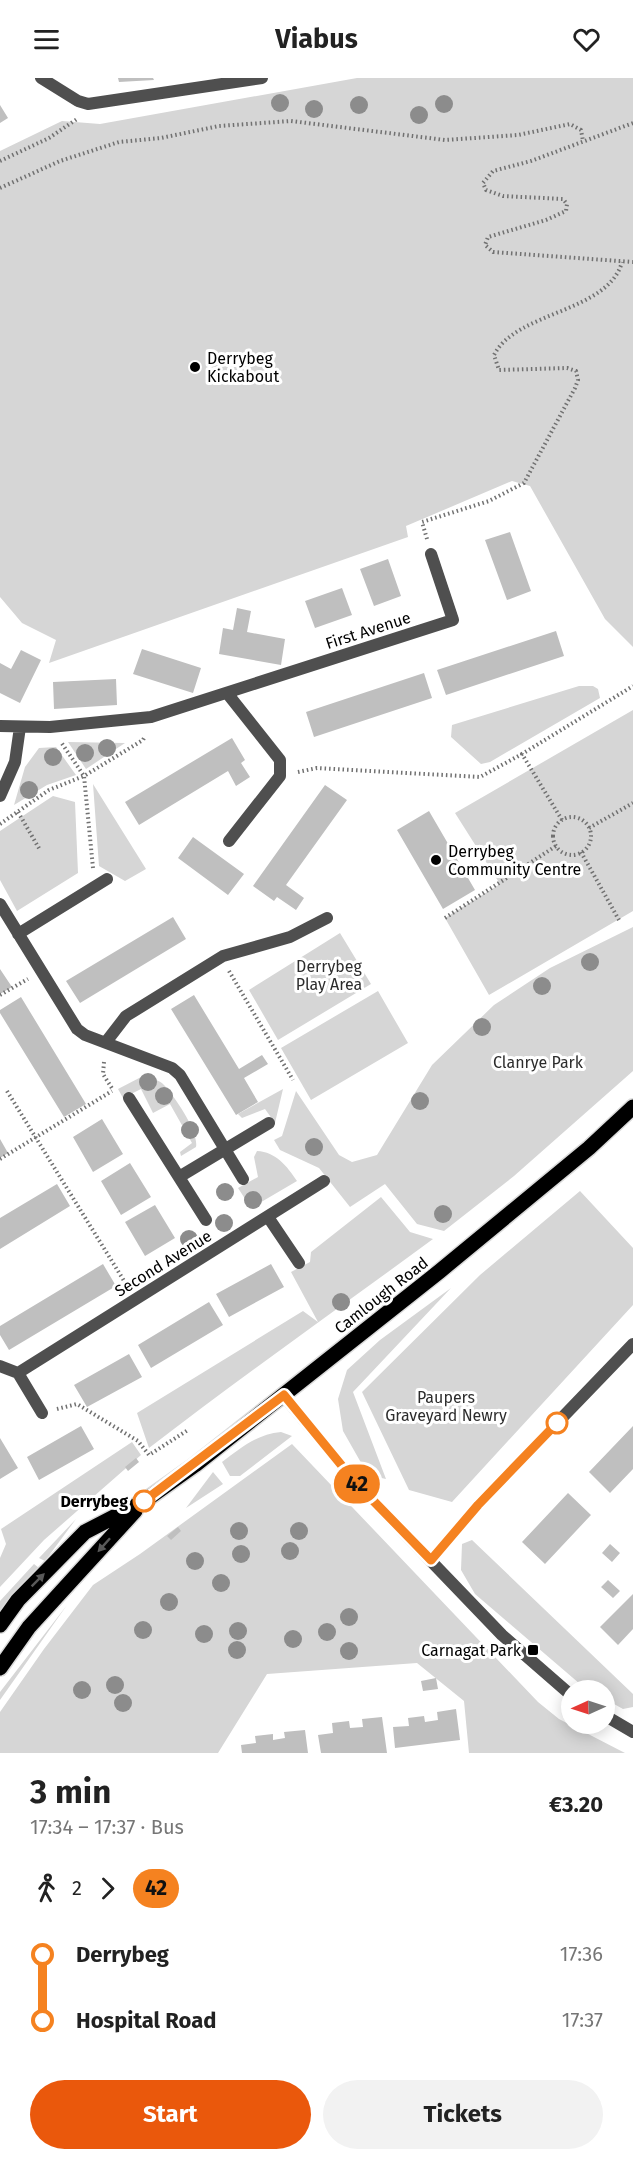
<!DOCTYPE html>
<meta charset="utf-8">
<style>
body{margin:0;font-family:"Fira Sans",sans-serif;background:#f2f2f2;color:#222;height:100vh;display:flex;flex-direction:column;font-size:22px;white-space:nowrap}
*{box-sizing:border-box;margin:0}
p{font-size:20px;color:#767676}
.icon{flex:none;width:33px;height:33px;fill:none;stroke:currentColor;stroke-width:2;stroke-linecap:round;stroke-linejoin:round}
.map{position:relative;height:1675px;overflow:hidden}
.drawer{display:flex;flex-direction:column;background:#fff;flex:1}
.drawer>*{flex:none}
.badge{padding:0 12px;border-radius:20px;font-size:21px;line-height:39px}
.needle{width:39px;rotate:267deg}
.tools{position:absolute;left:561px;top:1602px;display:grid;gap:12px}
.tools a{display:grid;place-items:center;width:54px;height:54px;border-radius:50%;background:#fff;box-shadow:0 3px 15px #0003;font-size:30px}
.map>.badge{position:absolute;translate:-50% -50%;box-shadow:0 0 0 3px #fff}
.legs{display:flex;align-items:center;gap:9px;height:66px;padding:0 30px;font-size:20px}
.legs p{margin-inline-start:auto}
.headline{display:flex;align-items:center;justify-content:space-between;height:102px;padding:0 30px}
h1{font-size:33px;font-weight:700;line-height:45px}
.button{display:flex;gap:12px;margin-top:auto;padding:12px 30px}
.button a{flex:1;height:69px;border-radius:36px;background:#ea580c;color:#fff;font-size:24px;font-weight:700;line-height:69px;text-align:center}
.button a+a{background:#f2f2f2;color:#222}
ul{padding:0 30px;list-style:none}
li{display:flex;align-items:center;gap:21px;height:66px;font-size:22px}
li i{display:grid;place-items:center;width:9px;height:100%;margin:0 8px;background:currentColor}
li i::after{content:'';width:15px;height:15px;margin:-8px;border:4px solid;border-radius:50%;background:#fff}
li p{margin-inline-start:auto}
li:first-child i{background:linear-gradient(#0000 50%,currentColor 0)}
li:last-child i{background:linear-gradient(currentColor 50%,#0000 0)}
header{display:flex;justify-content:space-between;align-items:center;height:78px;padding:0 30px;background:#fff;font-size:27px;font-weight:700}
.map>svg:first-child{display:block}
</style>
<header><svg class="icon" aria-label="menu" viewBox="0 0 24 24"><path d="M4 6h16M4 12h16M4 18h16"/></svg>Viabus<svg class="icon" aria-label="heart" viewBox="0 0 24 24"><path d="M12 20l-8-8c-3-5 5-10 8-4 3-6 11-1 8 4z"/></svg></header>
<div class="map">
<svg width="633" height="1675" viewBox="0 0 633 1675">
<rect width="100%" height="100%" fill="#fff"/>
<path fill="#d6d6d6" d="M357 0H633V569L605 541 530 408 512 403 406 448 408 459 49 585 56 562 22 545 0 519V73L62 43 100 46Z
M579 608H593L598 611 600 620 490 684 481 686 451 659 452 647Z
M633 632V833L489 917 445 840 500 806 455 735Z
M68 664 125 665 86 691Z
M56 669 76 697 47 707 14 727 25 689 39 670Z
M93 706 146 791 125 803 99 788Z
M53 718 75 724 78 795 17 833 0 802V753Z
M633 849V993L514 1098 444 1153 417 1146 385 1106 350 1129 319 1090 280 1072 274 1062 282 1058 296 1013 339 1077 352 1084 377 1077 432 987 494 927 550 890Z
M340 855 371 906 278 962 249 912Z
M378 913 408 965 311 1022 281 970Z
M143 998C150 1000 160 1002 164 1007 175 1019 199 1054 196 1069L181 1078 180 1074 192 1065 170 1026 153 1035 141 1011 123 1020 118 1011Z
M283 1011 275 1045 265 1031 242 1040 238 1036Z
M257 1073C276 1074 287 1088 297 1103L251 1130 238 1110 258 1099 254 1079Z
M580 1113 633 1170V1227L452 1424 409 1412 362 1314 480 1197Z
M381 1119 410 1154 433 1161C338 1231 242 1298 149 1370L137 1335 303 1233 318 1244 291 1194 310 1184 311 1174Z
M451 1210 353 1314 386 1401 368 1397 343 1353 338 1321 347 1292 380 1262Z
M281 1354 292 1358 240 1398H230L222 1384C241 1370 257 1356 281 1354Z
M132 1364 141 1377 44 1462 0 1509V1480L6 1466 1 1451Z
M292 1366 538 1624 559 1641 625 1675H469L464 1623 417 1585 267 1596 218 1675H0V1634L44 1571 93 1507 140 1476Z
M213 1394 223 1406 186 1430Z
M76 1441 45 1483 39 1480Z
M472 1462 633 1616V1629L623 1631 605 1621 604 1612H587L475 1516 461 1492 462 1466Z
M34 1486 39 1490 0 1534V1523Z
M67 1527 0 1622V1614Z"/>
<path fill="#bfbfbf" d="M118 0H153L154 2 119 4Z
M0 27 8 40 0 45Z
M510 454 531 513 507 522 485 462Z
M388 481 401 518 374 528 360 491Z
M342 510 352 537 315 550 305 523Z
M237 530 251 533 247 554 285 561 281 587 219 576 223 550 233 552Z
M556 553 564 578 446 617 437 592Z
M142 571 201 590 193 615 133 596Z
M21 572 41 582 20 625 0 615V585L11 591Z
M424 595 432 620 314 659 306 634Z
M116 601 117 627 54 631 53 604Z
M232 660 245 682 241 685 250 699 236 708 228 693 139 747 125 724Z
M325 707 347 722 286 807 304 820 296 832 277 819 274 823 253 808Z
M429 733 475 812 443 831 397 752Z
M193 759 244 796 228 817 178 780Z
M173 839 186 861 80 925 66 903Z
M0 891 12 909 0 916Z
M194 917 239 991 262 977 268 986 244 1000 258 1024 236 1037 171 931Z
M21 919 86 1026 64 1039 0 935V932Z
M102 1041 123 1076 93 1094 73 1059Z
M0 1061 8 1075 0 1080Z
M130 1085 151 1119 121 1137 101 1103Z
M57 1106 70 1128 0 1171V1140Z
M155 1127 175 1160 145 1178 125 1144Z
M103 1186 116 1208 9 1272 0 1257V1248Z
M271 1186 284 1209 229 1239 216 1216Z
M209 1224 223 1247 151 1290 138 1267Z
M129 1276 142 1299 87 1329 74 1307Z
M81 1348 94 1371 39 1402 27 1379Z
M633 1348V1391L610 1415 589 1394Z
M0 1360 18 1390 0 1401Z
M136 1380 139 1384 128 1393 125 1389Z
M568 1415 591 1437 545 1486 522 1464Z
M178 1449 181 1453 171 1462 167 1458Z
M610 1466 620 1475 612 1484 602 1475Z
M608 1502 620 1513 613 1520 601 1509Z
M633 1516V1551L618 1567 600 1549Z
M436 1600 438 1611 423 1613 421 1603Z
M456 1631 460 1662 395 1670 393 1649 409 1648 408 1640 424 1638 425 1644 438 1642 437 1634Z
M382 1639 387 1675H321L318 1657 333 1655 332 1645 349 1643 350 1650 363 1649 362 1641Z
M305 1652 308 1675H242L241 1667 256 1665 255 1658 273 1656V1662L285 1660 284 1654Z"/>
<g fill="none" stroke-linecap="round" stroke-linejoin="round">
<defs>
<path id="primary" d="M0 1547 18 1522 85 1454 143 1424 195 1387 440 1193 589 1070 633 1029
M0 1590 29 1549 135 1433"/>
</defs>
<use href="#primary" stroke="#dbdbdb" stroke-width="18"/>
<path stroke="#717171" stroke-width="4" stroke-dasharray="1.5 3" stroke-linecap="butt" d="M633 45 531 83 493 93 483 105 486 112 503 118 563 121 567 126 566 133 546 142 488 159 485 167 493 174 633 184
M0 83 49 60 77 41
M0 110 60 83 119 64 161 60 219 48 291 43 445 62 518 57 570 46 581 52 583 63
M427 461 422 444 489 423 524 405 575 310 578 302 576 293 567 290 499 292 494 277C516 233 608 235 622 184
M298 694 317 690 480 699 522 676
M18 734 40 772
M553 758a19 19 0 1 1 38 0a19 19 0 1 1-38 0Z
M562 742 522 676 633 608
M0 746 49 712 84 698 61 664
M589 750 633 725
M581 774 619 842
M93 790 84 698 143 662 145 658
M445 840 556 768
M229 893 293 1002
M0 917 28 901
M104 984 103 996 113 1012
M7 1013 126 1206
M0 1081 112 1013
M57 1331 77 1326 138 1363 149 1377 188 1352"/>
<path stroke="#4f4f4f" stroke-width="12" d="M106 964 126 938 223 878 290 859 327 840"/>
<path stroke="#4f4f4f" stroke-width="12" d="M41 0 78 23 88 26 262 0
M227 615 280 682V698L229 763
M0 648 50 649 151 639 453 542 431 476
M0 718 15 684 20 649
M0 826 77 951 85 957 172 990 180 997 243 1101
M18 856 107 801
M129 1020 206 1142
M179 1099 269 1045
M268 1139 299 1185
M0 1288 18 1295 324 1103
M18 1295 42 1335
M283 1317 356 1405 502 1557 572 1618
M431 1482 478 1427 633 1266
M604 1637 633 1654"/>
<use href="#primary" stroke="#000" stroke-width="15"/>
</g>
<g fill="#8c8c8c">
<circle cx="280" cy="25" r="9"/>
<circle cx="444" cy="26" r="9"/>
<circle cx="359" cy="27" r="9"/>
<circle cx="314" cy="31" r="9"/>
<circle cx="419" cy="37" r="9"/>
<circle cx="107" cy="670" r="9"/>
<circle cx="85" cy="675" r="9"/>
<circle cx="53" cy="679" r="9"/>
<circle cx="29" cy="712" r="9"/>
<circle cx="590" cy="884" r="9"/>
<circle cx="542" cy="908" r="9"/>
<circle cx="482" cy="949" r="9"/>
<circle cx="148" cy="1004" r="9"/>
<circle cx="164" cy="1018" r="9"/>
<circle cx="420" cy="1023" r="9"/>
<circle cx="190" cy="1052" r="9"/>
<circle cx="314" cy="1069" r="9"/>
<circle cx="225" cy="1114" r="9"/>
<circle cx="253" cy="1122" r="9"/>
<circle cx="443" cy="1136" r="9"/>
<circle cx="224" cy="1145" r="9"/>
<circle cx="189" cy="1161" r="9"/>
<circle cx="341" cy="1224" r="9"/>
<circle cx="239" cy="1453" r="9"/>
<circle cx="299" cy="1453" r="9"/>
<circle cx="290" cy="1473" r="9"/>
<circle cx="241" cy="1476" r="9"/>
<circle cx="195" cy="1483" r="9"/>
<circle cx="221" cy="1505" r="9"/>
<circle cx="169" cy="1524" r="9"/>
<circle cx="349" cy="1539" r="9"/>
<circle cx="143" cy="1552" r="9"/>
<circle cx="238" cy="1553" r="9"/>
<circle cx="327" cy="1554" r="9"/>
<circle cx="204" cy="1556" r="9"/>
<circle cx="293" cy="1561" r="9"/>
<circle cx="237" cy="1572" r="9"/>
<circle cx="349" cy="1573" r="9"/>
<circle cx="115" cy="1607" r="9"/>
<circle cx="82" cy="1612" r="9"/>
<circle cx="123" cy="1625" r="9"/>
</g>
<defs><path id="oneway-solid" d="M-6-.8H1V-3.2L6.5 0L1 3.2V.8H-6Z" transform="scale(1.5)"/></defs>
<g fill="#595959">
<use href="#oneway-solid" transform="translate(104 1467) rotate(132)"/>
<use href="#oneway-solid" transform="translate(38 1502) rotate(-45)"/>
</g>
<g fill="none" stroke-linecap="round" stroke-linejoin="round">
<defs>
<path id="line-1" d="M144 1423 284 1317 356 1405 431 1482 478 1427 557 1345"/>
</defs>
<use href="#line-1" stroke="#fff" stroke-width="14"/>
<use href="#line-1" stroke="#f58220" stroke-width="9"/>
</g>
<g fill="#000" stroke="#fff" stroke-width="2">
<circle cx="195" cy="289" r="6"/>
<circle cx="436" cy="782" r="6"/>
<rect x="527" y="1566" width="12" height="12" rx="3"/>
</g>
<g fill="#fff" stroke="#f58220" stroke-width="3">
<circle cx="557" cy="1345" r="10"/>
<circle cx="144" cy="1423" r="10"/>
</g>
<g text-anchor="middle" stroke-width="6" stroke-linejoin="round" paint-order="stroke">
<g font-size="16" fill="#000" stroke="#fff" text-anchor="start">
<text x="207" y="286">Derrybeg<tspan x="207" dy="18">Kickabout</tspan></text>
<text x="448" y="779">Derrybeg<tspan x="448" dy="18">Community Centre</tspan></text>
<text x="521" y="1578" text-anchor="end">Carnagat Park</text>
</g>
<g font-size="16" fill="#000" stroke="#fff">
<text transform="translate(368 552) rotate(-18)" y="6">First Avenue</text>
<text transform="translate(163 1185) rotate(-32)" y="6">Second Avenue</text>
<text transform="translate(381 1217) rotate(-38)" y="6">Camlough Road</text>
</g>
<g font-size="16" fill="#2d2d2d" stroke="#fff">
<text x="329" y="894">Derrybeg<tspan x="329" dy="18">Play Area</tspan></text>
<text x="538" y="990">Clanrye Park</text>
<text x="446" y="1325">Paupers<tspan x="446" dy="18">Graveyard Newry</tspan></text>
</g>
<g font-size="16" font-weight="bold" fill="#000" stroke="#fff" text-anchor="end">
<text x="128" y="1429">Derrybeg</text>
</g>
</g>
</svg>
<div class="tools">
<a><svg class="needle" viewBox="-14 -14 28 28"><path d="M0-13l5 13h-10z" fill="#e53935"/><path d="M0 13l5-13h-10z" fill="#767676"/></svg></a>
</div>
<b class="badge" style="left:357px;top:1406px;background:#f58220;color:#111">42</b>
</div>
<section class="drawer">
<div class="headline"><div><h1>3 min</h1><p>17:34 – 17:37 · Bus</p></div><b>€3.20</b></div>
<div class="legs"><svg class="icon" aria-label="walk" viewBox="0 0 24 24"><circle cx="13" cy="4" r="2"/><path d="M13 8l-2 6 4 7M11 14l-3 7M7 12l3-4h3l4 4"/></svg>2<svg class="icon" aria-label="forward" viewBox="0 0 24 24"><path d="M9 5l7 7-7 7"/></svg><b class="badge" style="background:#f58220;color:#111">42</b></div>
<ul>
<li><i style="color:#f58220"></i><b>Derrybeg</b><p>17:36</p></li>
<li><i style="color:#f58220"></i><b>Hospital Road</b><p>17:37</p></li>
</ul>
<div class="button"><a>Start</a><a>Tickets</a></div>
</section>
